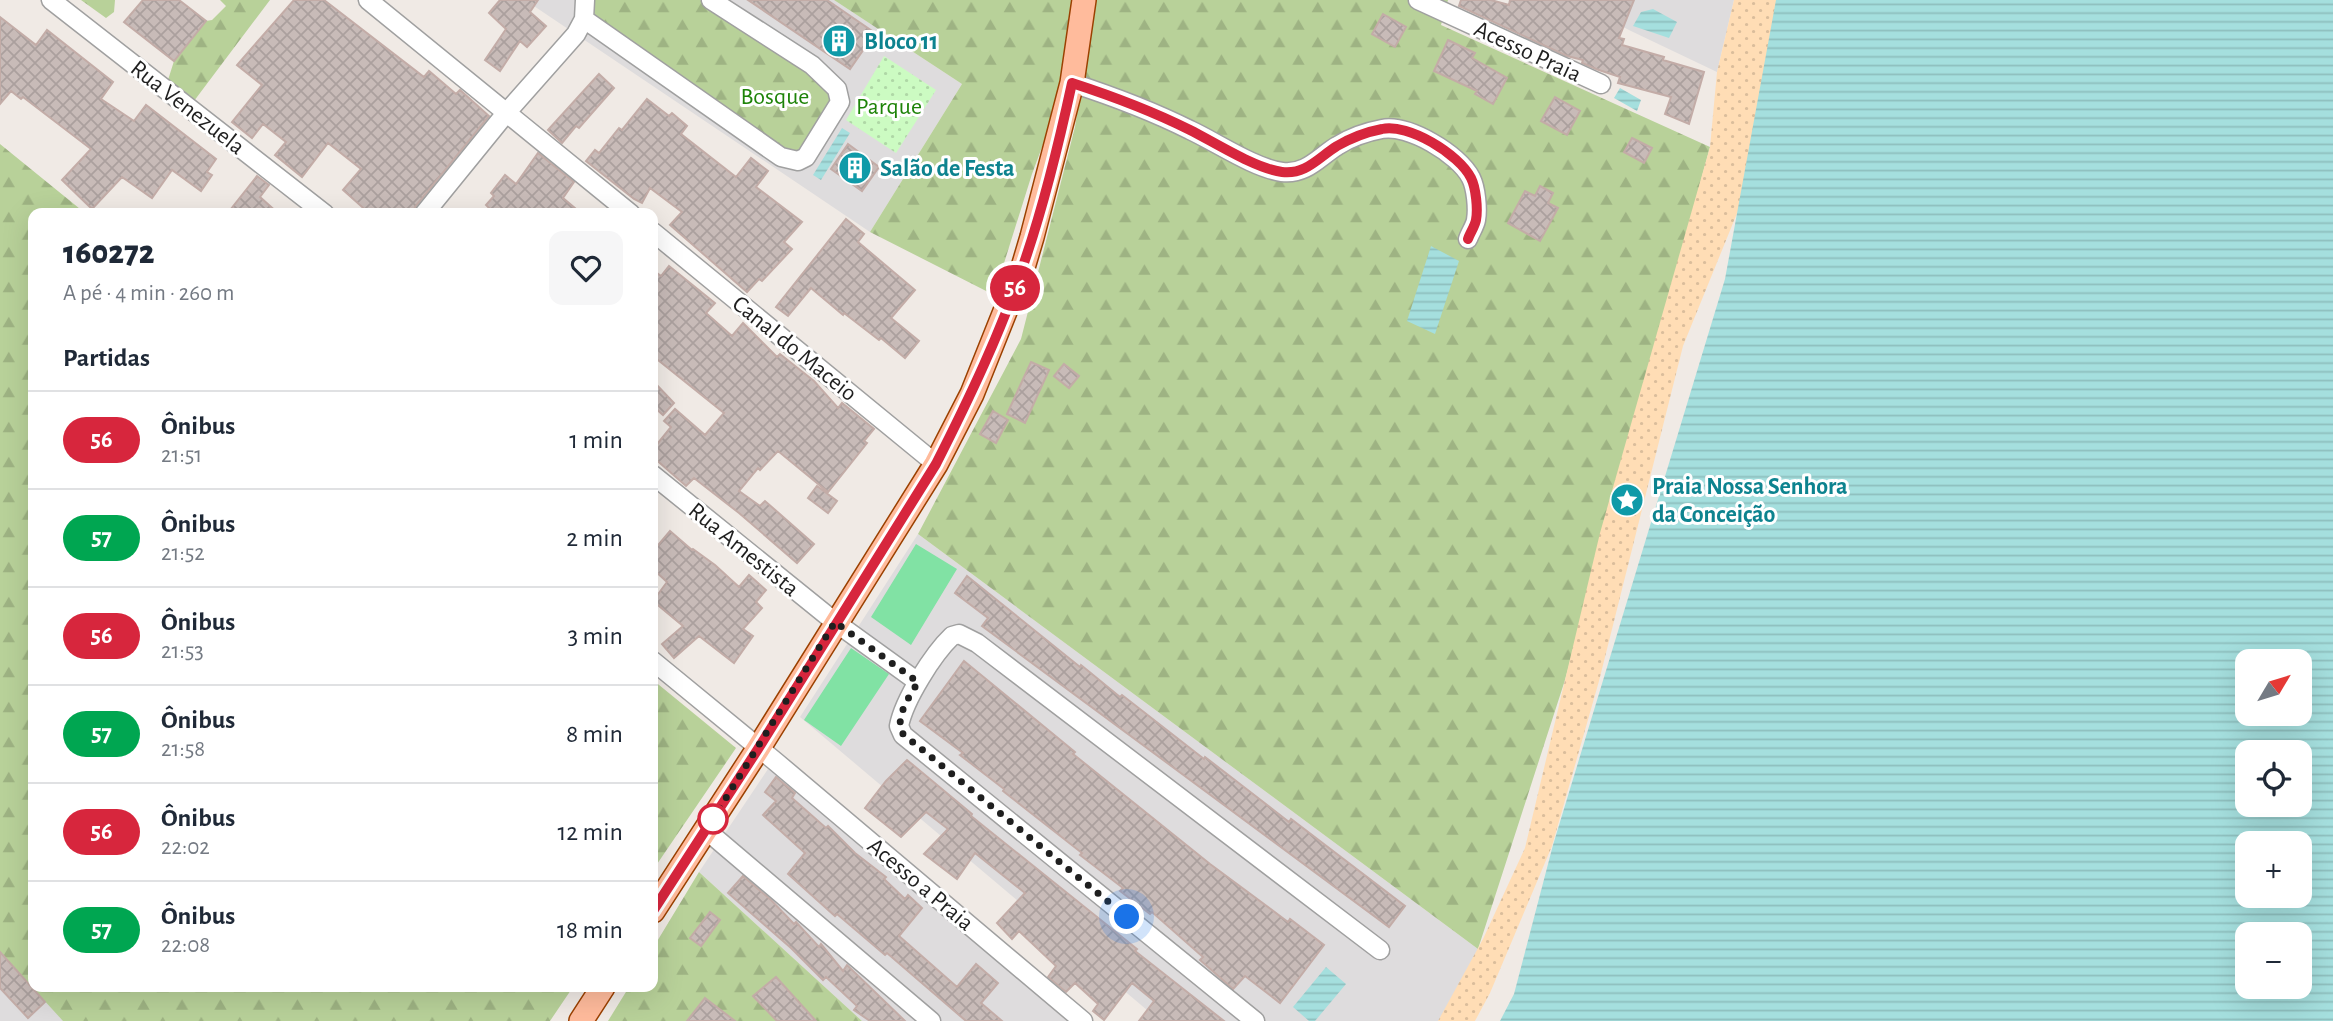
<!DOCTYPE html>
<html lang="pt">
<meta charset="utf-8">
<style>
body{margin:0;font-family:"Alegreya Sans",sans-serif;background:#f6f6f7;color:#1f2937;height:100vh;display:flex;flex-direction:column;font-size:26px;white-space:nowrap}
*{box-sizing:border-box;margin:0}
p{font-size:23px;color:#747a83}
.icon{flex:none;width:38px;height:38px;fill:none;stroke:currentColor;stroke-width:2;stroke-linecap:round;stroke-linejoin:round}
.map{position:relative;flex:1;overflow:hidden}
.sheet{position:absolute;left:28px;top:208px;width:630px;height:784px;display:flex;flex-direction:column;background:#fff;border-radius:14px;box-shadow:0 7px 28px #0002}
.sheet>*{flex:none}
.badge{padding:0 14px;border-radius:23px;font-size:24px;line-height:46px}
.needle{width:46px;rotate:52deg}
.controls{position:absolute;left:2235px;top:649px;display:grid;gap:14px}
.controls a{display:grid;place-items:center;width:77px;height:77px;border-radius:14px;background:#fff;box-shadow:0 7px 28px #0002;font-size:35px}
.you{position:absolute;width:35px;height:35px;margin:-18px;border:5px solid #fff;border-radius:50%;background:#1a73e8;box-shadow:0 0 0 10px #1a73e833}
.map>.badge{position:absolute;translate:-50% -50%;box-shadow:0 0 0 4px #fff}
h2{padding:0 35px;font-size:26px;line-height:63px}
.round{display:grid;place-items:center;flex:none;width:74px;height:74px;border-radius:14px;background:#f6f6f7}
.summary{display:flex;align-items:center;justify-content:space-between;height:119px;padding:0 35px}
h1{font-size:33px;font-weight:800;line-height:52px}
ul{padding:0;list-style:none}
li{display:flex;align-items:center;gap:21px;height:98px;padding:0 35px;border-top:2px solid #e0e1e3}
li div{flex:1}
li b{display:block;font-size:26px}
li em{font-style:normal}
li .badge{min-width:77px;font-weight:700;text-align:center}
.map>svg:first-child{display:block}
</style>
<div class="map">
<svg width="2333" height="1021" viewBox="0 0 2333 1021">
<defs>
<pattern id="forest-firs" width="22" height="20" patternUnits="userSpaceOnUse" patternTransform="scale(1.75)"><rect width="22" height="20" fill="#b8d199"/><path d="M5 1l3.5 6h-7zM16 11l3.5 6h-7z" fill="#9eb383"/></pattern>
<pattern id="sand-dots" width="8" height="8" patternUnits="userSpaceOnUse" patternTransform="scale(1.75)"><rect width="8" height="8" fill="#ffddb5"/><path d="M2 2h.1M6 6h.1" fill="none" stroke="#dabd9b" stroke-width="1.8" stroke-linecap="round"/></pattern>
<pattern id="park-dots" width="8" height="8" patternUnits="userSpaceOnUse" patternTransform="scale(1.75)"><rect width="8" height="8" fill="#ccfbc2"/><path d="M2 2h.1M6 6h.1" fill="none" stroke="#afd7a6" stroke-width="1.8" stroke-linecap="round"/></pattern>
<pattern id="water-rules" width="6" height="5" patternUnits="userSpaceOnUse" patternTransform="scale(1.75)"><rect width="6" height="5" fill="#a5dfde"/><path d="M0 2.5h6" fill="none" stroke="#8ebfbe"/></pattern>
<pattern id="building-cross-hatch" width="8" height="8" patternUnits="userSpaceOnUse" patternTransform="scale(1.75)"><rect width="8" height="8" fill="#c8bbb8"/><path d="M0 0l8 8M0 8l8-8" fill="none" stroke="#aba09e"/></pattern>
</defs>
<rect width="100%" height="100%" fill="#f0eae5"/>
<path fill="#dedcdd" d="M525 0H834L962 84 870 232Z
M1570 0H1734L1717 72 1631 31Z
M918 534 1478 949 1443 1021H1160L800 717Z
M770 766 1067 1021H862L699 872Z
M0 948 33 987 68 1021H0Z"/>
<path fill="url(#forest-firs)" d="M81 0H115L114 12 106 18Z
M220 0H270L194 101 168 80 174 61 206 21 212 20 226 6Z
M593 0H700L823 80 833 97 801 151 782 150 595 21Z
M834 0H1078L1077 53 1032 174 994 295 870 232 962 84Z
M1095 0H1448L1441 25 1710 147 1565 680 1478 949 918 534 1021 339 1075 127Z
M0 144 85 213 33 214V987H573L550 1021H63L0 952Z
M653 680 736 748 653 870Z
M699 872 862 1021H608L629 987H653V948Z"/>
<path fill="url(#sand-dots)" d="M1734 0H1783L1753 174 1683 346 1599 681 1552 846 1490 993 1475 1021H1438L1483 939 1525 848 1600 533 1710 147 1717 72Z"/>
<path fill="url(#park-dots)" d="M884 56 936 90 896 153 846 120Z"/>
<path fill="#81e2a4" d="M916 544 957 569 911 645 871 617Z
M851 648 889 674 841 746 804 720Z"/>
<path fill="url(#water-rules)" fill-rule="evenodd" d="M1776 0H2333V1021H1500L1514 994 1553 845 1725 279ZM2247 662H2300V714H2247ZM2247 752H2300V805H2247ZM2247 844H2300V896H2247ZM2300 934V987H2247V934Z
M1653 9 1677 22 1669 38 1633 26 1641 12Z
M1620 88 1641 100 1637 111 1614 98Z
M842 128 850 133 821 180 813 175Z
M1431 246 1459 261 1435 334 1407 321Z
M1326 967 1346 984 1315 1021H1309L1293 1007Z"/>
<path fill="url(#building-cross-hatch)" stroke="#c3aca7" stroke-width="2" d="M143 0H179L206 21 174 61 124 22Z
M294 0H324L424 77 429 71 456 94 460 90 489 116 415 207 413 214H370L343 190 361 169 328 143 302 177 275 155 286 142 263 124 252 138 232 122 262 85 237 65Z
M500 0H538L530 12 546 26 527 47 520 41 500 71 485 60 506 29 489 13Z
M748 0H827L875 33 850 69Z
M1461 0H1491L1509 5 1510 0H1634L1619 38 1624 39 1622 45 1664 57 1663 60 1704 72 1689 124 1665 114 1671 97 1618 83 1620 77 1596 69 1582 63 1583 60 1567 56 1459 6Z
M1383 14 1406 27 1395 47 1372 34Z
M0 17 36 45 47 30 113 82 101 99 134 121 146 105 216 159 207 172 212 175 201 191 172 170 152 198 122 177 92 209 62 180 91 149 23 97 21 99 11 91 0 104Z
M1448 40 1475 53 1472 58 1507 78 1493 104 1475 94 1477 91 1434 71Z
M599 74 614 88 579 128 576 126 562 143 548 130Z
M1555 97 1580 111 1567 135 1541 121Z
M647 99 669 116 672 113 687 126 681 134 736 177 751 158 768 171 756 187 802 222 784 242 792 249 762 281 759 279 747 292 670 225 682 212 650 188 642 203 634 199 586 161 595 150 599 153 619 128 622 130Z
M1632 138 1652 148 1644 163 1624 152Z
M848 144 879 167 862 191 831 169Z
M538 153 574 182 563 198 582 214H495L486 205 494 196 491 193 505 175 516 184Z
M257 176 269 185 260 197 279 214H227Z
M1540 186 1553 193 1548 203 1558 208 1540 241 1508 223 1525 191 1535 196Z
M846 219 864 234 858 242 915 290 891 318 919 341 905 358 881 338 879 340 844 313 843 315 811 288 788 316 776 307Z
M669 266 715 303 706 313 732 336 743 323 777 357 780 354 814 381 838 408 842 403 874 429 864 441 867 443 828 492 778 451 760 470 758 468 739 491 760 506 765 501 814 544 797 563 739 513 694 478 686 486 653 457V449L671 427 664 421 675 409 705 435 724 413 653 356V270L661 276Z
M1031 362 1049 370 1025 423 1007 414Z
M1064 364 1079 376 1069 388 1054 376Z
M653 381 674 403 663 415 653 406Z
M993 411 1008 420 996 443 980 434Z
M817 486 837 501 828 513 808 498Z
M670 531 692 550 693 549 715 565 739 587 749 575 766 590 756 602 762 608 743 629 753 636 734 663 699 636 674 658 662 644 683 626 653 601 667 582 653 569V551Z
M967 576 1080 667 1081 665 1120 697 1122 695 1204 759 1205 757 1289 822 1291 819 1405 906 1389 927 982 626 988 618 955 593Z
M964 661 1075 752 1073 754 1210 864 1288 922 1290 919 1324 945 1280 1003 1245 976 1233 989 1200 960 1203 957 1152 912 1150 914 1120 891 1123 888 1080 855 1082 853 1003 791 1004 789 960 755 963 753 920 721Z
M907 760 972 814 971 816 1137 949 1135 951 1224 1021H1139L1154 1001 1132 983 1104 1020 1093 1011 1098 1004 1075 983 1066 992 1048 977 1056 966 1019 931 1012 939 997 923 1025 893 975 853 957 879 924 854 948 829 926 812 901 837 865 808 886 781Z
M776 777 795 793 792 798 826 828 828 826 855 853 886 877 884 879 905 899 908 895 922 908 899 936 957 987 976 964 998 983 981 1003 1002 1021H966L887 953 885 955 837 914 835 916 788 874 805 853 763 815 776 801 765 792Z
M743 876 771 900 794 924 796 922 819 947 821 944 843 971 847 965 905 1021H870L854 1010 857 1006 826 977 823 980 791 948 728 893Z
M710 912 720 920 701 946 690 938Z
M0 952 45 1002 28 1018 0 988Z
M776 977 816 1021H777L753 996Z
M705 998 735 1021H687Z"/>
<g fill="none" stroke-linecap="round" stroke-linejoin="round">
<defs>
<path id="minor" d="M51 0 325 214
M368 0 631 214
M1418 0 1601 84
M584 19 781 157 798 161 806 157 840 102 837 89 812 65 711 0
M1072 83C1112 96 1152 111 1190 130 1216 142 1254 168 1282 172 1306 175 1319 157 1337 146 1351 137 1366 132 1382 129 1408 124 1459 154 1471 178 1476 188 1478 209 1476 220 1475 226 1470 233 1468 239
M424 214 507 112 576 34 584 19 585 0
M653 232 936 464
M653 475 835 622 918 682
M653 661 776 762 1083 1021
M706 830 931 1021
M1255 1021 903 735 899 726C904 700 933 654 952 636L959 634 977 643 1380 950"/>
<path id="major" d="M653 911 758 749 936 464 972 394 1024 264 1032 237 1072 83 1084 0
M581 1021 603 987"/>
</defs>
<use href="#minor" stroke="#a0a0a0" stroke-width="21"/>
<use href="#major" stroke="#9b4000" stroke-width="26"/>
<use href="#minor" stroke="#fff" stroke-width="18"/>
<use href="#major" stroke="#ffbb9c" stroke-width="23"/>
</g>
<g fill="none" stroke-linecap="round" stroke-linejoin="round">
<defs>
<path id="line" d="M653 911 758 749 936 464C969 399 1001 332 1024 263 1044 205 1059 143 1072 83 1112 96 1152 111 1190 130 1214 142 1256 169 1282 172 1306 175 1319 157 1337 146 1351 138 1366 132 1382 129 1408 123 1459 154 1471 178 1476 188 1478 209 1476 220 1475 226 1470 233 1468 239"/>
</defs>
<use href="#line" stroke="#fff" stroke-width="16"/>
<use href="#line" stroke="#d7263d" stroke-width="10"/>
<path stroke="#1f1f1f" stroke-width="7" stroke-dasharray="0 12.6" d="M713 819 835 622 918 682C909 698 894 717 903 734L1127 917"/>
</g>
<defs>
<symbol id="building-disc" viewBox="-11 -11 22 22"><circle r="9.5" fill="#0f9aa8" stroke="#fff"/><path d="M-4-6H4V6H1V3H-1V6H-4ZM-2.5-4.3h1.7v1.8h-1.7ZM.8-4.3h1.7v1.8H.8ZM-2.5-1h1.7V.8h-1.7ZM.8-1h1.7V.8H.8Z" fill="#fff"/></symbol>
<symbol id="sight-disc" viewBox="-11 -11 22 22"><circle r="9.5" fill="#0f9aa8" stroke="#fff"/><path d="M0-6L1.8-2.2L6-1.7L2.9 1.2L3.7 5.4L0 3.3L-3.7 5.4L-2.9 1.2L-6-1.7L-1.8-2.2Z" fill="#fff"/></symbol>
</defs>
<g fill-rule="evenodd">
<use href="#building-disc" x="820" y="22" width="38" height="38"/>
<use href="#building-disc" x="836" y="149" width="38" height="38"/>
<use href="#sight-disc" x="1608" y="481" width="38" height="38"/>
</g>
<circle fill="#fff" stroke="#d7263d" stroke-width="3.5" cx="713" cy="819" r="14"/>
<g text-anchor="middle" stroke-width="6" stroke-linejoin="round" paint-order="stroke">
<g font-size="24" font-weight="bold" fill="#0d838f" stroke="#fff" text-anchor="start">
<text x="864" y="49">Bloco 11</text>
<text x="880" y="176">Salão de Festa</text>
<text x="1652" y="494">Praia Nossa Senhora<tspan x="1652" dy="28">da Conceição</tspan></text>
</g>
<g font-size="24" fill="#1f1f1f" stroke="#fff">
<text transform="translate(1528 51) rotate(25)" y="8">Acesso Praia</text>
<text transform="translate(188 107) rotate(38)" y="8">Rua Venezuela</text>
<text transform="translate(795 348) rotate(39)" y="8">Canal do Maceio</text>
<text transform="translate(744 549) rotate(39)" y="8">Rua Amestista</text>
<text transform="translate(921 884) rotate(40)" y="8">Acesso a Praia</text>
</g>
<g font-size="24" fill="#1d8308" stroke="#fff">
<text x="775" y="104">Bosque</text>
<text x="889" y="114">Parque</text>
</g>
</g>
</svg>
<div class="controls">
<a><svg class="needle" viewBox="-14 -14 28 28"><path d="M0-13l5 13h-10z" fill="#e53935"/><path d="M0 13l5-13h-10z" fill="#747a83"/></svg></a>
<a><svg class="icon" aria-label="locate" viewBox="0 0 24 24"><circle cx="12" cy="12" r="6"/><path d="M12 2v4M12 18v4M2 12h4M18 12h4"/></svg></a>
<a>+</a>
<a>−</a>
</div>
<div class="you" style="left:1127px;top:917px"></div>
<b class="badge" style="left:1015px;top:288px;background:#d7263d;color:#fff">56</b>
<section class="sheet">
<div class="summary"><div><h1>160272</h1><p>A pé · 4 min · 260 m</p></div><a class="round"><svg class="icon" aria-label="heart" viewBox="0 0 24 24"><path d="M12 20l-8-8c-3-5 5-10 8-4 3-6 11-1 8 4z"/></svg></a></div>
<h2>Partidas</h2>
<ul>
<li><span class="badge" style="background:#d7263d;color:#fff">56</span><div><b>Ônibus</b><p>21:51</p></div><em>1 min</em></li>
<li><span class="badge" style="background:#00a651;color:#fff">57</span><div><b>Ônibus</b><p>21:52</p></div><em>2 min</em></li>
<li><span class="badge" style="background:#d7263d;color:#fff">56</span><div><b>Ônibus</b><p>21:53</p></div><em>3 min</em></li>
<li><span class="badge" style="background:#00a651;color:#fff">57</span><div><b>Ônibus</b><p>21:58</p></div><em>8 min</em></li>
<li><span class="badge" style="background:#d7263d;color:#fff">56</span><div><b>Ônibus</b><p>22:02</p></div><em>12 min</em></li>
<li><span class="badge" style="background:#00a651;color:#fff">57</span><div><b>Ônibus</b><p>22:08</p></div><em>18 min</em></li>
</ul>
</section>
</div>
